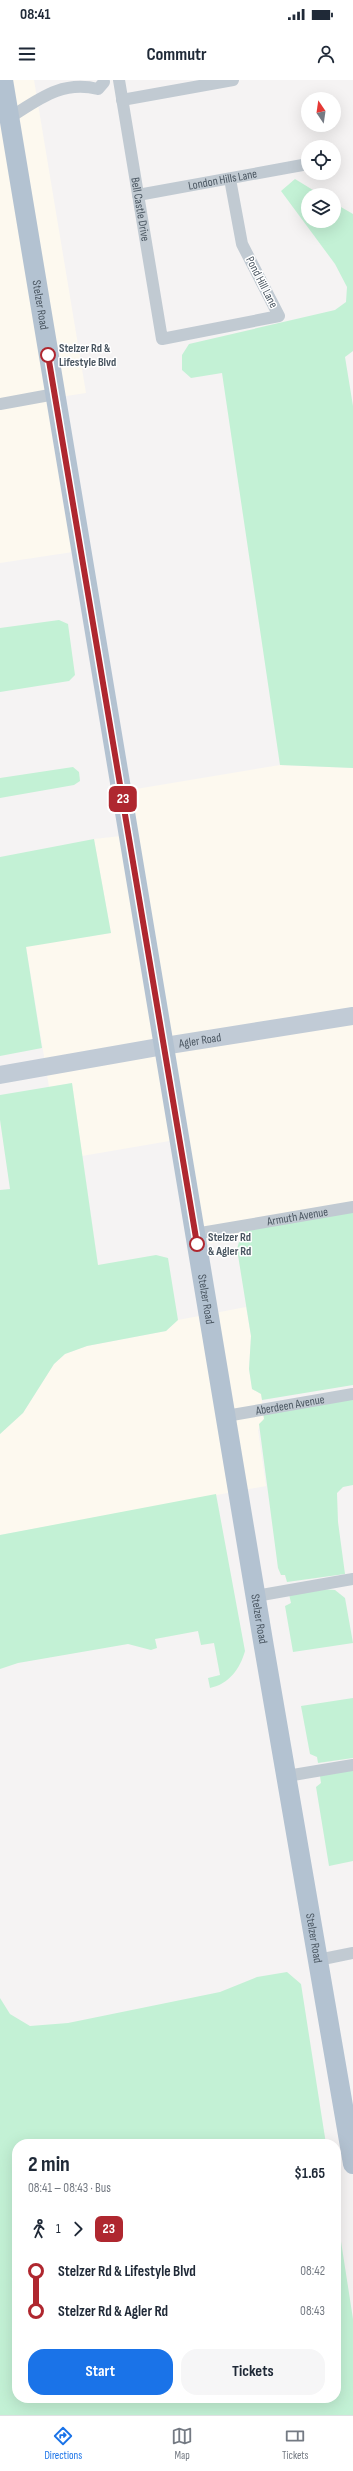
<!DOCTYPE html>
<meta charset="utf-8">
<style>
body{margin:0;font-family:"Sofia Sans Condensed",sans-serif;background:#f6f6f7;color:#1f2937;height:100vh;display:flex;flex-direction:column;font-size:15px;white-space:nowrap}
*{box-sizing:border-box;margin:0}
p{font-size:13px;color:#747a83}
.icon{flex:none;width:22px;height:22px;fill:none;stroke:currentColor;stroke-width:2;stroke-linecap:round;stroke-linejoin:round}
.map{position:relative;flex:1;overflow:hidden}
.panel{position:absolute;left:12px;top:2059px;width:329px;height:264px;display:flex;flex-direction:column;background:#fff;border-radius:16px;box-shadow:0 4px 16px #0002}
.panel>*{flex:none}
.badge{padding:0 8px;border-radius:6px;font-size:14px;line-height:26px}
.needle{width:26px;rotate:347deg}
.tools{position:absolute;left:301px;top:12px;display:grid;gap:8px}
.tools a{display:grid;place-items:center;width:40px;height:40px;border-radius:50%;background:#fff;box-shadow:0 4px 16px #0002;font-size:20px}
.map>.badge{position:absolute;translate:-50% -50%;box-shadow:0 0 0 2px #fff}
.legs{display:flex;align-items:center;gap:6px;height:44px;padding:0 16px;font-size:13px}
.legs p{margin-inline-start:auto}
.headline{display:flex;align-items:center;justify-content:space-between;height:68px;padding:0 16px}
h1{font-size:22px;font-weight:700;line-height:30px}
.primary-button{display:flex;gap:8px;margin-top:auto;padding:8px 16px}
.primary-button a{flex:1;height:46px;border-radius:16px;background:#1a73e8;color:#fff;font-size:16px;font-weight:700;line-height:46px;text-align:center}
.primary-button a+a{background:#f6f6f7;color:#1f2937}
ul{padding:0 16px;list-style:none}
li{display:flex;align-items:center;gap:14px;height:40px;font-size:15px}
li i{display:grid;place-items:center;width:6px;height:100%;margin:0 5px;background:currentColor}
li i::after{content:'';width:10px;height:10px;margin:-5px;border:3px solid;border-radius:50%;background:#fff}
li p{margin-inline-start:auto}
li:first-child i{background:linear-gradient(#0000 50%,currentColor 0)}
li:last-child i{background:linear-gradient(currentColor 50%,#0000 0)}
.status{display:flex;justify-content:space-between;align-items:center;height:28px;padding:0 20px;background:#fff;direction:ltr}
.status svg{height:11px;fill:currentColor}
header{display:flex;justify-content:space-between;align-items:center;height:52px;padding:0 16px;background:#fff;font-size:18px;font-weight:700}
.tab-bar{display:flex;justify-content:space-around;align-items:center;height:56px;border-top:1px solid #e0e1e3;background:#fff;font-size:11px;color:#747a83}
.tab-bar a{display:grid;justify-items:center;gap:2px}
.tab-bar .current{color:#1a73e8}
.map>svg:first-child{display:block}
</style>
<div class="status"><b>08:41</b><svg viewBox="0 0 49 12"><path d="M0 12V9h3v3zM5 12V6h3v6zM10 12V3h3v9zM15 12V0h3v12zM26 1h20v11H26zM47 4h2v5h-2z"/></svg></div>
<header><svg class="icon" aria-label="menu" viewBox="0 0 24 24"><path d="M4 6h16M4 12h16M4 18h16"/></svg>Commutr<svg class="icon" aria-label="person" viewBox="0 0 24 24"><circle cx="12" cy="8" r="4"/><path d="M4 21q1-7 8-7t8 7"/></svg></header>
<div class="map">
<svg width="353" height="2335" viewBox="0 0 353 2335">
<rect width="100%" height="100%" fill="#f5f3f3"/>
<path fill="#fdf9ef" d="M0 0H34L86 313 60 317 86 470 0 483Z
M280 685 353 688V1131L243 1151 244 1157 203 1165 187 1058 82 1076 72 1003 49 1007 26 866 111 853 94 759 130 755 124 711Z
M246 1227 251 1256 249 1289 252 1309 261 1314 262 1320 264 1339 258 1350 266 1406 0 1455V1354L23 1333 54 1284 65 1274 87 1266 166 1251 178 1240Z"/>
<path fill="#c3f1d5" d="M295 99 321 115H308V141H334V123L353 134V271L345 277 353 326V688L280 685 222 293 191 298 182 290V275L189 264 335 230 346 222 347 207 335 184 281 111Z
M59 540 68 544 75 595 69 601 0 612V548Z
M73 687 79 692 80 701 74 705 0 718V698Z
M94 759 111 853 26 867 42 968 0 976V777Z
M72 1003 98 1185 156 1175 168 1178 178 1240 166 1251 87 1266 65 1274 54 1284 23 1333 0 1354V1110L10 1109 0 1040V1015Z
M353 1131V1305L262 1320 261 1314 252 1309 249 1289 251 1256 237 1169 239 1162 244 1157 243 1151Z
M353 1316V1405L343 1407 337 1413 338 1442 345 1494 287 1502 285 1495H281L278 1488 259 1344 264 1339 263 1333Z
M216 1414 245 1571C240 1589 229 1604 210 1608L208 1598 220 1595 214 1563 201 1565 198 1551 155 1559 157 1568 151 1570 128 1564 18 1583 0 1589V1455Z
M321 1509 335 1510 345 1518 353 1563 293 1572 285 1526 291 1523 289 1514Z
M353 1618V1678L318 1683 317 1677 310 1674 301 1626Z
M353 1688V1781L329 1786 316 1707 321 1703 320 1696Z
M287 1892 301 1904 326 2064H17V2318H336V2129L353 2239V2335H0V1918L10 1934 30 1946 68 1943 220 1912 257 1897Z"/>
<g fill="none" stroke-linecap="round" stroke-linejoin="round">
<g stroke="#c1cad2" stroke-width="12">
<path id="s1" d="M119 0 162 259 279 236 242 164 230 99"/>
<path d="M122 20 233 0"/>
<path d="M9 38C38 20 61 0 98 9L104 2"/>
<path id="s2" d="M138 115 308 84"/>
<path d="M0 324 55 314"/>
<path id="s3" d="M195 1154 353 1127"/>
<path id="s4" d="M226 1336 353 1314"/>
<path d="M256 1516 353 1499"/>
<path d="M287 1696 353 1685"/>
<path d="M318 1880 353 1873"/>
</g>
<path stroke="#c1cbd6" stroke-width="18" id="s5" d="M0 995 164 966 353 936"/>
<path stroke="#b3c2d1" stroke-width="20" id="s6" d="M3 0 264 1567 353 2084"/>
</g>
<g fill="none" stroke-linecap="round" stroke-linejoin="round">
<defs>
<path id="line-1" d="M48 275 197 1164"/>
</defs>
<use href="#line-1" stroke="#fff" stroke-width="9"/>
<use href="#line-1" stroke="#af272f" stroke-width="6"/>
</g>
<g fill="#fff" stroke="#af272f" stroke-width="2">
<circle cx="48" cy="275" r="7"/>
<circle cx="197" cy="1164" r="7"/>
</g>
<g text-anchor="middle" stroke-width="3" stroke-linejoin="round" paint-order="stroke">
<g font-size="12" fill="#4a5661" stroke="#fff">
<text dy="4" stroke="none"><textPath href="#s2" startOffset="86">London Hills Lane</textPath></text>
<text dy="4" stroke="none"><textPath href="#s1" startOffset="131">Bell Castle Drive</textPath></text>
<text transform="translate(262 202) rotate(63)" y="4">Pond Hill Lane</text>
<text dy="4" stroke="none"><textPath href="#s6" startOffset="228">Stelzer Road</textPath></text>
<text dy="4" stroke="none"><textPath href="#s5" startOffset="203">Agler Road</textPath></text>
<text dy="4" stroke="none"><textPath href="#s3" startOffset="104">Armuth Avenue</textPath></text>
<text dy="4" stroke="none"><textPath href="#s6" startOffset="1236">Stelzer Road</textPath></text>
<text dy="4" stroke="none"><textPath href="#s4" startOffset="65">Aberdeen Avenue</textPath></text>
<text dy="4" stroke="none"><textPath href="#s6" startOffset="1560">Stelzer Road</textPath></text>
<text dy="4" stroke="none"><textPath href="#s6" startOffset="1884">Stelzer Road</textPath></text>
</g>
<g font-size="12" font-weight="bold" fill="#4a5661" stroke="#fff" text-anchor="start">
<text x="59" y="272">Stelzer Rd &amp;<tspan x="59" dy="14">Lifestyle Blvd</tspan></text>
<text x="208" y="1161">Stelzer Rd<tspan x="208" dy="14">&amp; Agler Rd</tspan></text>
</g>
</g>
</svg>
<div class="tools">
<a><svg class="needle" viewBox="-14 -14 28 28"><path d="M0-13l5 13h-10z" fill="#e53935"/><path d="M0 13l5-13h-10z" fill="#747a83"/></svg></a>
<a><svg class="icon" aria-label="locate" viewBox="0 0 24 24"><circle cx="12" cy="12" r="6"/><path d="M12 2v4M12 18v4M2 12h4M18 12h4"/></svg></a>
<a><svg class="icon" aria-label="layers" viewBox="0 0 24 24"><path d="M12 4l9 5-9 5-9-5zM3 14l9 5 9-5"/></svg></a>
</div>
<b class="badge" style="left:123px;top:719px;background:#af272f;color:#fff">23</b>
<section class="panel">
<div class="headline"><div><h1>2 min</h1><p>08:41 – 08:43 · Bus</p></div><b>$1.65</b></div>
<div class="legs"><svg class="icon" aria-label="walk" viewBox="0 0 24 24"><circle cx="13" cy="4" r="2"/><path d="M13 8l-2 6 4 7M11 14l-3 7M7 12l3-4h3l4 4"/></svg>1<svg class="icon" aria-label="forward" viewBox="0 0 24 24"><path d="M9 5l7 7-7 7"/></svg><b class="badge" style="background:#af272f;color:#fff">23</b></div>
<ul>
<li><i style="color:#af272f"></i><b>Stelzer Rd &amp; Lifestyle Blvd</b><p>08:42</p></li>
<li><i style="color:#af272f"></i><b>Stelzer Rd &amp; Agler Rd</b><p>08:43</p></li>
</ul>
<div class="primary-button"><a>Start</a><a>Tickets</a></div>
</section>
</div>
<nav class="tab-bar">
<a class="current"><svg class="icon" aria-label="directions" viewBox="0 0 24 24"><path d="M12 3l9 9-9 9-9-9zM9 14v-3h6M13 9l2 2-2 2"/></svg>Directions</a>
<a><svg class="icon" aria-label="map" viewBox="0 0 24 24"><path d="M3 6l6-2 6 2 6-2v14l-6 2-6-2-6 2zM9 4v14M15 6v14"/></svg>Map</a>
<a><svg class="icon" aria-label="tickets" viewBox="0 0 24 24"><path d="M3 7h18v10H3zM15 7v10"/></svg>Tickets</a>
</nav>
